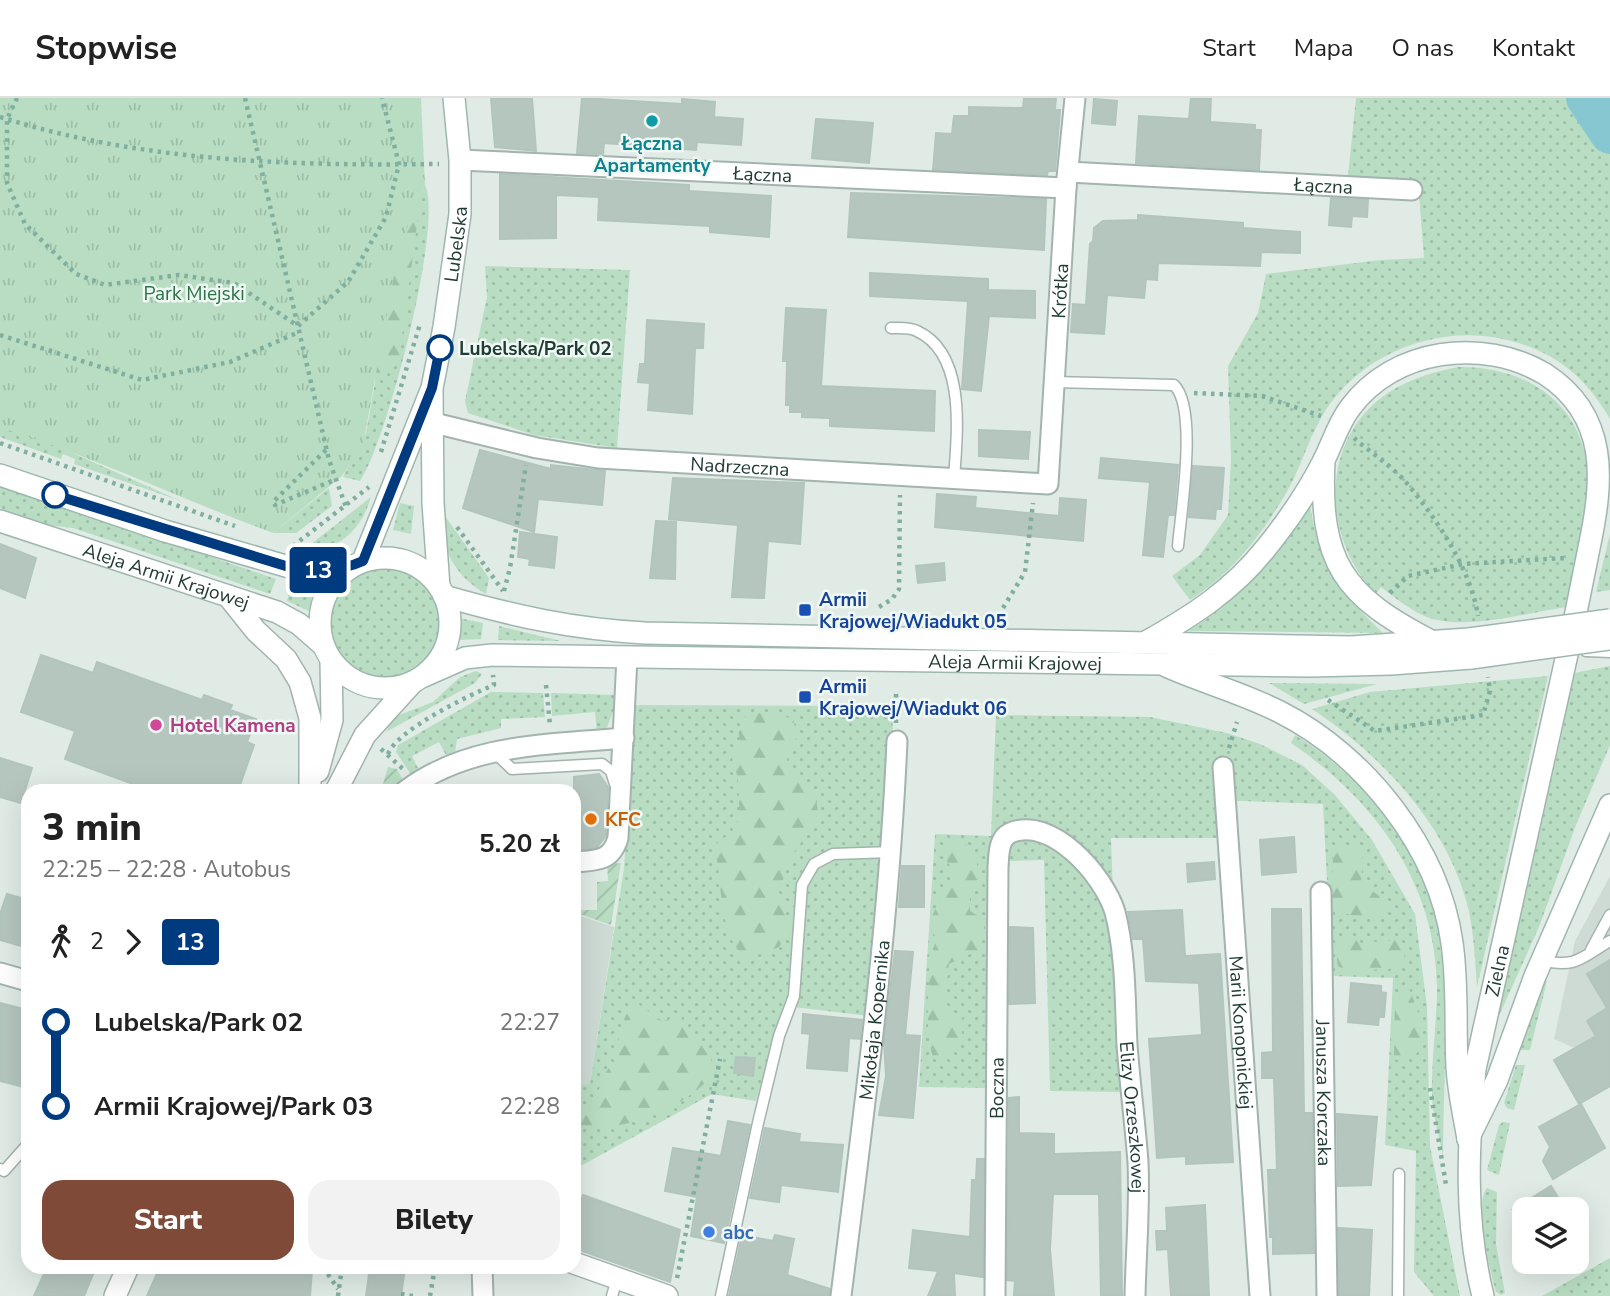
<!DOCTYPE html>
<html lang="pl">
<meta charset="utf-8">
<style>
body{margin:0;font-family:"Nunito Sans",sans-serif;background:#f2f2f2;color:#222;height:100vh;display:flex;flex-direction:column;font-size:26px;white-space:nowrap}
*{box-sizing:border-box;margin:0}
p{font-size:23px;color:#767676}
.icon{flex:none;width:38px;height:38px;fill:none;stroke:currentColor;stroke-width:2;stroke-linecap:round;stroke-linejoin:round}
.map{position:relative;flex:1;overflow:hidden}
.details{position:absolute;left:21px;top:686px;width:560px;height:490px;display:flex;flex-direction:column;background:#fff;border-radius:21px;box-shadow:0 7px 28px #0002}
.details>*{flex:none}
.badge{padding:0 14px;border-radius:5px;font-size:24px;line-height:46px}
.tools{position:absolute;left:1512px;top:1099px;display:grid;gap:14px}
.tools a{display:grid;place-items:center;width:77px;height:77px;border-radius:14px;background:#fff;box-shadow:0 7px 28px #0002;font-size:35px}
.map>.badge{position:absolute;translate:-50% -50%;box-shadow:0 0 0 4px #fff}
.legs{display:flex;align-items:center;gap:10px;height:77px;padding:0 21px;font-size:23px}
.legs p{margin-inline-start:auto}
.overview{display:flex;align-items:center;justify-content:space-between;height:119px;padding:0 21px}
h1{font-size:38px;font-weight:800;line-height:52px}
.primary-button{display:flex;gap:14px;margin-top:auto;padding:14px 21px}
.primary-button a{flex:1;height:80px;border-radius:21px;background:#804a39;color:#fff;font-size:28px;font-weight:800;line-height:80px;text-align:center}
.primary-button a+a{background:#f2f2f2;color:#222}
ul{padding:0 21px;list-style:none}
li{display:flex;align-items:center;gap:24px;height:84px;font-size:26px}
li i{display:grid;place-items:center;width:10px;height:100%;margin:0 9px;background:currentColor}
li i::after{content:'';width:18px;height:18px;margin:-9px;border:5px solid;border-radius:50%;background:#fff}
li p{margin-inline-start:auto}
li:first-child i{background:linear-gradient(#0000 50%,currentColor 0)}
li:last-child i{background:linear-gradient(currentColor 50%,#0000 0)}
header{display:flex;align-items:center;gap:42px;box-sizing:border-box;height:98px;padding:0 35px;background:#fff;border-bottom:2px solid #e0e0e0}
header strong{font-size:33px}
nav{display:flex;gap:38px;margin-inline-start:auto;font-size:24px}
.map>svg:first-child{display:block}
</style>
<header>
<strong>Stopwise</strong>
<nav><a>Start</a><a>Mapa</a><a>O nas</a><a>Kontakt</a></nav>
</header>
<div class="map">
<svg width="1610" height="1198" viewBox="0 0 1610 1198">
<defs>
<pattern id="grass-dots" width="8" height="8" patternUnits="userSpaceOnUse" patternTransform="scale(1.75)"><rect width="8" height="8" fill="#b8ddc2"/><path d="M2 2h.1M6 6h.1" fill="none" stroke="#9ebfa7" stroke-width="1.8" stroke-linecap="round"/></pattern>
<pattern id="forest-firs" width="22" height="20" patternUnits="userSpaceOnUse" patternTransform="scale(1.75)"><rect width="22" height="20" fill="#b8ddc2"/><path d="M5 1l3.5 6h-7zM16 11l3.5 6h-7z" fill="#9ebfa7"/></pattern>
<pattern id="park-tufts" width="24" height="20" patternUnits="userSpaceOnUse" patternTransform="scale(1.75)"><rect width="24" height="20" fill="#b8ddc2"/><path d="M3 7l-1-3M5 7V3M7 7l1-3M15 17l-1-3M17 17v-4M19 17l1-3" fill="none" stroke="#9ebfa7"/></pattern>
<pattern id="garden-furrows" width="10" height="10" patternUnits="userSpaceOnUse" patternTransform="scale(1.75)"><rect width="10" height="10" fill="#b8ddc2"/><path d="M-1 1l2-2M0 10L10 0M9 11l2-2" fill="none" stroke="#9ebfa7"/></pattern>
</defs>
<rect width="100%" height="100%" fill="#e0ebe6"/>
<path fill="#cedbd5" d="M1610 778V943L1588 956 1554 941 1575 843Z
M574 816 614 829 590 986 574 985Z"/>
<path fill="url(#grass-dots)" d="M1356 0H1610V321C1584 276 1550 250 1498 240 1431 227 1355 259 1321 320 1307 345 1300 372 1285 397 1260 439 1232 475 1190 502L1172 478 1200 457 1228 417 1231 361 1228 268 1258 215 1266 176 1381 162 1424 160 1418 83 1348 78Z
M425 87C444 125 386 347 360 383L343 379 366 335 396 166 408 127Z
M485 168 630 172 617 350 534 337 468 315 465 303 487 199Z
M1458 269C1529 268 1585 307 1589 382 1591 416 1573 473 1566 509 1526 515 1477 530 1437 522 1417 518 1397 501 1381 489L1376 496C1322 441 1318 341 1388 295 1409 281 1433 274 1458 269Z
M0 329 50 345 181 403 74 366 75 361 63 356 61 361 0 339Z
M0 387 276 481 270 496 73 430 46 427 0 410Z
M329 390 332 408 296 435H273Z
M371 399C361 434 337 453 301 454Z
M400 405 414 408 411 436 393 432Z
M1310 407C1320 471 1338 491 1383 535L1188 533C1241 500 1278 460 1310 407Z
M445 418 489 480 486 496C458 480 438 452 445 418Z
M1610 436V492L1596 494Z
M330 524a55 55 0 1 1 110 0a55 55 0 1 1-110 0Z
M291 486 317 487 311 514 287 503Z
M459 520 483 525 481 541 456 542Z
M499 528 561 543 498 542Z
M1610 568V647L1576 727 1539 829 1494 929 1559 649 1574 575Z
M476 573 482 576 475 585 386 634 394 619 433 604 460 579Z
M1548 578 1477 889C1475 863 1474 835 1468 809 1447 726 1381 657 1312 611L1370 594Z
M1269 585 1377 586 1304 606Z
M491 594 543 595 545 619 501 621V630L457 641 455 656 447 659 439 644 412 658 420 674 412 678 396 654 398 647Z
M551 595 619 597 607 630 597 635 595 614 552 618Z
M635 607 892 608 893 636 869 918 785 908 756 1003 712 996 577 1070 574 1068V985L590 986 624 770Z
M996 617 1150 619 1227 635 1260 646 1302 667 1335 697 1372 742 1415 816 1427 909 1430 1048 1460 1198H1434L1414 1174 1416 1053 1385 1047 1393 880 1332 878 1323 706 1215 702 1217 740H1111L1113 795 1086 755 1050 726 1012 727 992 738 988 990 919 989 935 736 991 738Z
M1295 637C1373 685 1431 763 1445 855 1447 873 1445 891 1446 909 1446 959 1443 1009 1443 1059 1440 1039 1432 1017 1432 996 1431 961 1437 925 1437 890 1436 785 1375 702 1291 645Z
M1043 739 1076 764 1109 811 1114 843 1122 994 1050 993 1044 762 1006 763 1007 748 1016 742Z
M1543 882 1547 883 1530 952H1520L1519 947Z
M1516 967H1525L1514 1012 1507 1010 1504 1005Z
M1503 1024 1510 1025 1499 1077 1487 1072 1499 1027Z
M1487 1090 1497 1094 1496 1147 1505 1195 1501 1197 1496 1194C1490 1173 1473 1107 1487 1090Z
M1610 1160V1198H1542Z"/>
<path fill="url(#forest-firs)" d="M424 75 399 261 387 277 374 282 354 258Z
M757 615 793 620 797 639 786 653 788 667 816 701 818 714 814 726 793 756 778 794 790 831 779 849 747 861C721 840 722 799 718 768 717 760 714 756 714 747 722 742 735 733 738 723 740 718 739 683 737 677 733 663 727 655 740 642L738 631 745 618Z
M960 742 975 754 979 779 970 793V813L985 822 981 851 949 866 944 904 953 921 962 920C968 938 949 958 933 960 923 924 929 875 936 839L932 834 933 816 952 777 951 769 940 754 946 744Z
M1333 749 1357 751 1363 755 1361 784 1379 798 1387 812C1373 826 1353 817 1336 813L1332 801Z
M1349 839 1362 845 1395 842 1405 854 1402 871H1379L1352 876 1338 868 1335 850Z
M1408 888C1419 915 1440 963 1394 962L1395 900 1399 892Z
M637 905 662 923 680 918 710 959 716 975C674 1016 634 1031 575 1030L581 1013 595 1001 606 974 618 958 619 932 627 915Z"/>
<path fill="url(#park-tufts)" d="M0 0H421L425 87 408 127 396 166 363 347 342 378 273 435C181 401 93 359 0 329Z"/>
<path fill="url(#garden-furrows)" d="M388 669 397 671 404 684 390 693H381Z
M621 765 611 827 574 814V786L578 812H597V784L608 783 607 766Z"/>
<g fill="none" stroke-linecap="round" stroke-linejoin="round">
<path stroke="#86c7d2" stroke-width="40" d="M1586 0 1610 36"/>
</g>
<path fill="#b5c6bf" stroke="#b2c5bd" stroke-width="2" d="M491 0H532L536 53 495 49Z
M582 0 682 6V1L715 4 714 19 743 21 741 47 697 44 696 52 604 45 603 56 577 55Z
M1024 0H1056L1055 12H1060L1055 73H1048L1047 77 933 72 936 35 952 36 954 18H969V9L1023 10Z
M1191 0H1211L1210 24 1255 27V32H1261L1259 72 1136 65 1139 18 1189 21Z
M1094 1 1117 3 1115 27 1092 25Z
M816 21 873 25 869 65 812 60Z
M500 76 689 87V93L771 98 769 139 710 134V128L598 122 599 99 556 97V140L500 141Z
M851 95 1046 101 1044 152 848 139Z
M1331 100 1368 102 1367 119 1352 118 1351 129 1329 127Z
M1138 117 1243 125V130L1300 134V155L1261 154 1260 168 1158 165 1157 182 1146 181 1144 200 1107 197 1104 236 1071 234 1073 206 1086 207 1090 146 1093 143 1094 130 1103 123 1138 122Z
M870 175 988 181V192L1035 193V220L989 218 981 293 962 291 968 203 870 198Z
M786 210 826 212 821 288 935 293 934 333 830 328V320L802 319V314H790V307H786L787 263H783Z
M647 222 704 226 703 250H695L692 316 648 312 650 285 638 284 640 266H645Z
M979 332 1030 334 1028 361 979 358Z
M480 352 551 371V367L605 373 602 407 538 401 534 434 463 410Z
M1101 360 1178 367 1174 417H1168L1163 459 1143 457 1150 384 1099 380Z
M1193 368 1224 370 1221 411H1216L1215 421 1189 419Z
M673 380 804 385 800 446 768 443 764 500 732 499 738 427 669 421Z
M937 396 976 399 975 410 1059 418 1060 400 1086 402 1083 443 935 429Z
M656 423 676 424 675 481 650 480Z
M520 434 557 439 554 470 529 467 530 461 518 459Z
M0 446 36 460 25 500 0 490Z
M944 465 945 482 918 485 916 468Z
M41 557 93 575 97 564 202 602 204 597 232 607 230 612 256 621 247 644 254 647 238 693H152L65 661 75 633 21 614Z
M0 660 32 670 21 705 0 699Z
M599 676 608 689 606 738 597 749 574 752V679Z
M1294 739 1296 774 1262 777 1260 742Z
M1214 764 1215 781 1188 784 1187 766Z
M902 768H924V809H899Z
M7 796 28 802V850L0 842V816Z
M1272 811H1301L1304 1015H1312L1314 1155 1273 1156V1139H1270L1268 1072H1277L1274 980H1262V955L1273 954Z
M1182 812 1185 858 1220 856 1233 1064 1186 1066V1058L1157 1060 1149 941 1202 937 1199 885 1146 883 1143 841H1133L1128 814Z
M1010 829 1033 830 1035 905 1009 906Z
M895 853 913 854 905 937 920 938 913 1020 879 1017 886 978 884 944Z
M1610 862V988L1579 1006 1554 962 1596 938 1587 923 1607 910 1587 876Z
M1351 885 1381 888V894L1386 895 1384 919H1379L1378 927 1348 924Z
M0 905 28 912V990L0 983Z
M803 916 862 922 860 941 849 940 847 973 807 970 810 936 802 935Z
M736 959 755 960 753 978 734 975Z
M1019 999V1035L1054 1036V1056L1120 1054 1122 1198H1101L1099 1096H1053L1050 1151 1054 1198H1014L1015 1183 1007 1182 1009 1000Z
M1581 1006 1605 1050 1553 1081 1543 1063 1550 1049 1539 1029Z
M1337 1016 1377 1019 1371 1087 1338 1088Z
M728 1023 750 1027 724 1145 691 1138 697 1099 665 1093 673 1050 721 1058Z
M765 1030 800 1036 799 1044 843 1047 838 1094 781 1087 779 1104 750 1100Z
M977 1061H984L983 1179 954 1175 955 1198H928L938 1173 909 1170 913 1132 970 1139 972 1082H976Z
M1551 1088 1565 1111H1514Z
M583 1097 680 1132 670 1184 574 1150V1135L580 1118 576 1116Z
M1205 1107 1209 1198H1171L1168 1151 1157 1152 1156 1133H1167L1166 1110Z
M1338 1130 1372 1132 1369 1198H1339Z
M742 1137 773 1143 775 1137 794 1141 787 1177 830 1191 829 1198H729Z
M47 1169H96L84 1198H34Z
M160 1169H287L312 1172 310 1198H147Z
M370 1169H405L401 1198H366Z"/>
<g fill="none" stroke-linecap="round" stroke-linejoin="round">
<defs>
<path id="service" d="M891 230C899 230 910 229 917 233 967 256 957 336 954 381
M1054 284 1174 287C1198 310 1181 413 1178 448
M1586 553 1610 554
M493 653 512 671 602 666 611 673 615 686
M1591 852 1610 817
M1542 862C1576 871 1582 859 1610 843
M0 1071 4 1073 28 1046
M612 1198 617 1181
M721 1198 758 1025 779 938 794 898 802 787 814 766 833 756 892 754
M1398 1198 1399 1076"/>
<g id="minor">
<path id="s1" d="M460 62 1066 90"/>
<path id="s2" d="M1068 74 1412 92"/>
<path id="s3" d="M434 325 537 350 598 360 1048 386 1066 90 1075 0"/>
<path id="s4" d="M1223 669 1260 1198"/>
<path d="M405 693C469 645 547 647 624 640"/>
<path d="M574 764C596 762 611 764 618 740L627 559"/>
<path id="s5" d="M1321 794 1327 1198"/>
<path d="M0 875 28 883"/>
<path d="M482 1169 483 1198"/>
<path id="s6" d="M841 1198C864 1013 889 829 897 643"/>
<path id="s7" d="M995 1198 998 769C999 757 998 741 1010 735 1052 717 1104 778 1115 814 1126 857 1125 904 1127 947 1130 986 1135 1025 1138 1064 1140 1109 1136 1153 1135 1198"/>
</g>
<g id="tertiary">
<path d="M228 498 256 533 286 561 300 584 310 620V693"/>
<path d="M318 673 332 622 331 562"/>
<path d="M336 693 365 637 413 584"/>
<path d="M574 1165 667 1198"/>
<path d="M115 1198 128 1169"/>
<path id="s8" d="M1483 1198C1464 1122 1468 1047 1475 971L1568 552"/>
</g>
<g id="secondary">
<path d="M432 293 433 405 439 489"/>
<path d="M1324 362C1319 465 1343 498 1433 544"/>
<path d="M0 377 165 433 289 469 315 472 352 468"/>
<path id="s9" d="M0 423 277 514 299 526 323 547"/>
<circle cx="385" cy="525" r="65"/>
<path id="s10" d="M363 463 432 290 444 229 460 116V62L454 0"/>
<path d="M444 498C514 518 572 531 645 535L1351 549 1469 541"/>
<path d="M1146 544C1192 518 1233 492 1266 450 1287 424 1309 392 1324 362 1333 344 1338 326 1350 310 1394 250 1483 239 1545 276 1610 318 1603 384 1589 450 1583 481 1576 513 1570 544"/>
<path d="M1166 568C1204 585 1243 595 1280 614 1365 657 1439 750 1452 845 1458 886 1455 927 1457 968 1458 992 1464 1017 1468 1041"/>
<path id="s11" d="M424 578 465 560 492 557 1311 568 1391 566 1471 560"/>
<path d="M1468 1041 1497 982 1535 878 1610 707"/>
</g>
</defs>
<use href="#service" stroke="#a3b3ad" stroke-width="13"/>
<use href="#minor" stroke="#a3b3ad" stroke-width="23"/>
<use href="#tertiary" stroke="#a3b3ad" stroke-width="24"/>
<use href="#secondary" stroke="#9eb7ae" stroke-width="24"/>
<path stroke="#80afa0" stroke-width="4.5" stroke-dasharray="3.5 5" stroke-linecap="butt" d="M17 0 7 21V85L25 126 76 176 105 187 179 177 234 185 298 228 348 184 386 119 399 66 382 0
M245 0 329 362 346 409
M0 19C143 64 290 68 439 66
M0 237 142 282 230 264 299 234
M1194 295 1262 298 1321 318
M1354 340C1370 354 1390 367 1404 382 1435 418 1471 471 1478 518
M0 345 235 428
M326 352 273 404 275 407 334 382
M381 354 420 226
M457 429 503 493
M293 448 369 389
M504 493 510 470 526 367
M1390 495 1408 478 1463 466 1566 460
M879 509 892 501 899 491 900 397
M1003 510 1025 474 1033 405
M546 587 550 627
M1328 602 1375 633 1483 617 1490 593 1488 579
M896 625V595
M1229 650 1237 624
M381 651 403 671
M388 656C397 632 469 597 494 587L493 577
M462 693 476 687
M1430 990 1446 1087
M323 1169 338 1191
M677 1180 720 961
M401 1196 413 1198
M338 1198 342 1169
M430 1198 435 1169"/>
<use href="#service" stroke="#fff" stroke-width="10"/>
<use href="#minor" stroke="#fff" stroke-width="19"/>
<use href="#tertiary" stroke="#fff" stroke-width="21"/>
<use href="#secondary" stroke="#fff" stroke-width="21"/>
<defs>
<path id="secondary-bridge" d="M1469 541 1610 522
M1471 560 1610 541"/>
</defs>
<use href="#secondary-bridge" stroke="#9eb7ae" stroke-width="24" stroke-linecap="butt"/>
<use href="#secondary-bridge" stroke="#fff" stroke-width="21"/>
</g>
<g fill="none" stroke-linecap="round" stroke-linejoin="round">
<defs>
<path id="line-1" d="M55 397 289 469C313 474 341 473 363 463L432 290 440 250"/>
</defs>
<use href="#line-1" stroke="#fff" stroke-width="16"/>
<use href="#line-1" stroke="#003b80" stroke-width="10"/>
</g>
<circle fill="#0f9aa8" stroke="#f0f8f4" stroke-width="2.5" cx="652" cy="23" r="7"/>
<g fill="#fff" stroke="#003b80" stroke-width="3.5">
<circle cx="440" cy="250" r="12"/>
<circle cx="55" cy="397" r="12"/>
</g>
<g fill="#1a4fb4" stroke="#f0f8f4" stroke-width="2.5">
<rect x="798" y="505" width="14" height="14" rx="3.5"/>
<rect x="798" y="592" width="14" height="14" rx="3.5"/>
</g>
<circle fill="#d1479c" stroke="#f0f8f4" stroke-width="2.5" cx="156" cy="627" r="7"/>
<circle fill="#e8710a" stroke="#f0f8f4" stroke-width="2.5" cx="591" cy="721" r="7"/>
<circle fill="#3f7fe0" stroke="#f0f8f4" stroke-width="2.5" cx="709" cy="1134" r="7"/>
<g text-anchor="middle" stroke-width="5" stroke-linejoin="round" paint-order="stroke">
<g font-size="19" font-weight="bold" fill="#0d838f" stroke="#f0f8f4">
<text x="652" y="52">Łączna<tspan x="652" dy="22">Apartamenty</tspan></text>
</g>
<g font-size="19" fill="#203c34" stroke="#f0f8f4">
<text dy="7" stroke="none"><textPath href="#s1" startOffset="303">Łączna</textPath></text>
<text dy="7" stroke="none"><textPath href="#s2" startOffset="256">Łączna</textPath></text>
<text dy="7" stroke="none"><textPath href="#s10" startOffset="332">Lubelska</textPath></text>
<text dy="7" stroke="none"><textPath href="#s3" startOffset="812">Krótka</textPath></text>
<text dy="7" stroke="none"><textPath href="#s3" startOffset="310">Nadrzeczna</textPath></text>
<text dy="7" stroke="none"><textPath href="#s9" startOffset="175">Aleja Armii Krajowej</textPath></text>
<text dy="7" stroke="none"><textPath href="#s11" startOffset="595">Aleja Armii Krajowej</textPath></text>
<text dy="7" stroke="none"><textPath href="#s8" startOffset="329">Zielna</textPath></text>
<text dy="7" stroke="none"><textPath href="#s6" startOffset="278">Mikołaja Kopernika</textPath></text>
<text dy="7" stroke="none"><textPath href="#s4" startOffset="266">Marii Konopnickiej</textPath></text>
<text dy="7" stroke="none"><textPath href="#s7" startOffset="208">Boczna</textPath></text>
<text dy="7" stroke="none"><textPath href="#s5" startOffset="201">Janusza Korczaka</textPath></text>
<text dy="7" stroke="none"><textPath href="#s7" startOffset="817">Elizy Orzeszkowej</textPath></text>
</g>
<g font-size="19" fill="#2a7346" stroke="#f0f8f4">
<text x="194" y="202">Park Miejski</text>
</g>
<g font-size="19" font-weight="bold" fill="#203c34" stroke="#f0f8f4" text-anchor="start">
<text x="459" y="257">Lubelska/Park 02</text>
</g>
<g font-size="19" font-weight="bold" fill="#164399" stroke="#f0f8f4" text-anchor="start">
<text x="819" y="508">Armii<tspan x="819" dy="22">Krajowej/Wiadukt 05</tspan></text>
<text x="819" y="595">Armii<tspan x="819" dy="22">Krajowej/Wiadukt 06</tspan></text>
</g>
<g font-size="19" font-weight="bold" fill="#b23c85" stroke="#f0f8f4" text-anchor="start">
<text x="170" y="634">Hotel Kamena</text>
</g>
<g font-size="19" font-weight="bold" fill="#c56008" stroke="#f0f8f4" text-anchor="start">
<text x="605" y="728">KFC</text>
</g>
<g font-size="19" font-weight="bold" fill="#366cbe" stroke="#f0f8f4" text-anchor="start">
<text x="723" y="1141">abc</text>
</g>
</g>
</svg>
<div class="tools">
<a><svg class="icon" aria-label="layers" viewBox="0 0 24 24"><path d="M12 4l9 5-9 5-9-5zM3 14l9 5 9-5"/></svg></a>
</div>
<b class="badge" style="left:318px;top:472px;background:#003b80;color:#fff">13</b>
<section class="details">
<div class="overview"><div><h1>3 min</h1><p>22:25 – 22:28 · Autobus</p></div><b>5.20 zł</b></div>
<div class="legs"><svg class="icon" aria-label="walk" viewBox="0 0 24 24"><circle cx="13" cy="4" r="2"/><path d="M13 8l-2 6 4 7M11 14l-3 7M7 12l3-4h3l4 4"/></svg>2<svg class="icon" aria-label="forward" viewBox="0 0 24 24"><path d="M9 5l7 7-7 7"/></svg><b class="badge" style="background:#003b80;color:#fff">13</b></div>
<ul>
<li><i style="color:#003b80"></i><b>Lubelska/Park 02</b><p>22:27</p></li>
<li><i style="color:#003b80"></i><b>Armii Krajowej/Park 03</b><p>22:28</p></li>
</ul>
<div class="primary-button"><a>Start</a><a>Bilety</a></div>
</section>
</div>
